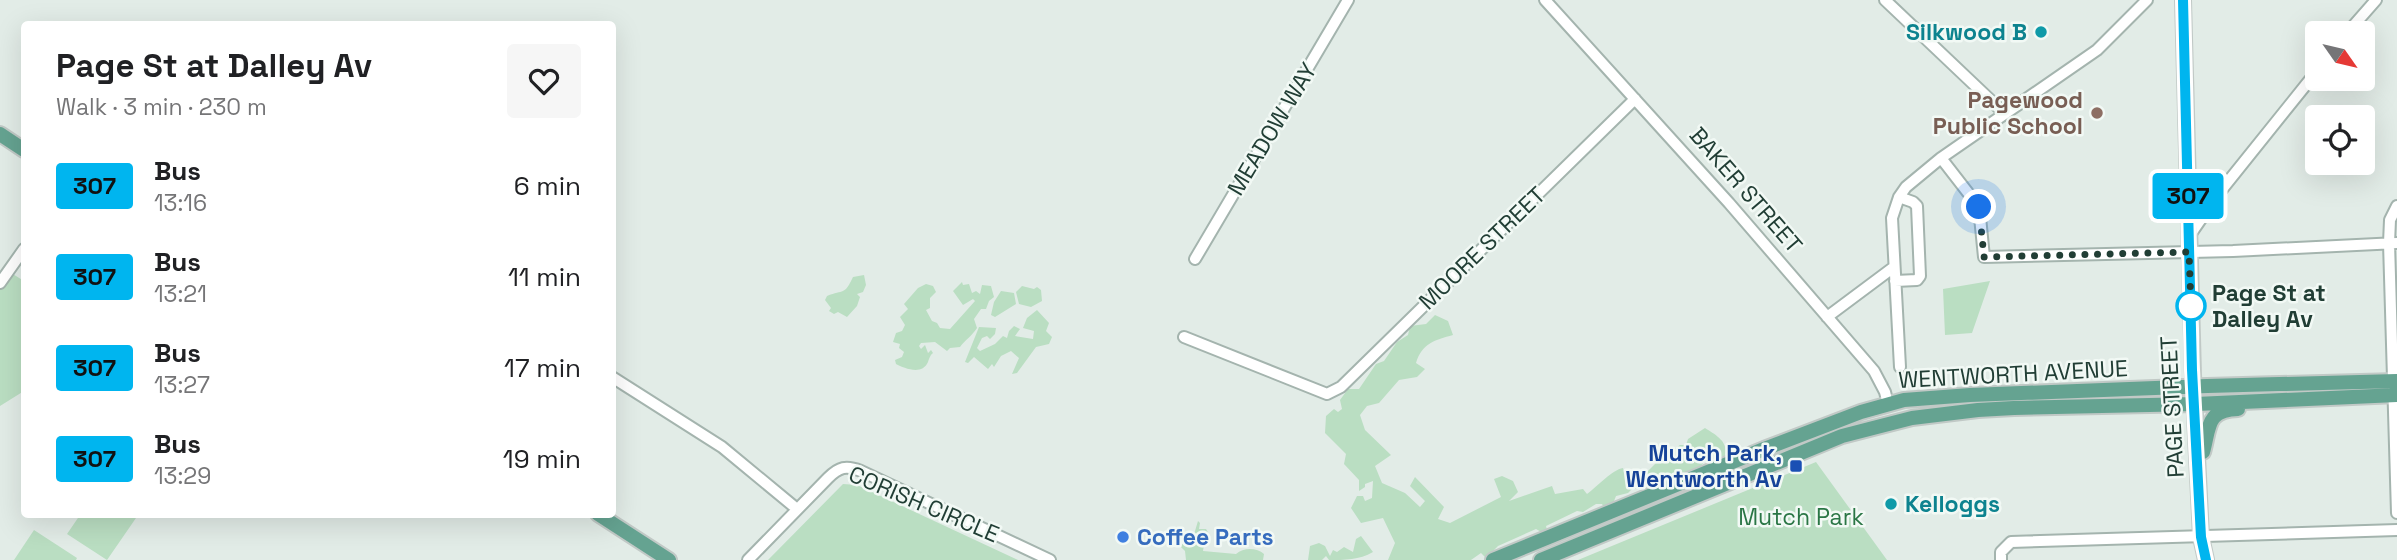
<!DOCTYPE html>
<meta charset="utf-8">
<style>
body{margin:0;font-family:"Space Grotesk",sans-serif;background:#f6f6f6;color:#202124;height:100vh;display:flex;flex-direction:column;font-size:26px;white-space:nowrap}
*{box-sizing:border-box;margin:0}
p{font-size:23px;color:#757577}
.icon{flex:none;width:38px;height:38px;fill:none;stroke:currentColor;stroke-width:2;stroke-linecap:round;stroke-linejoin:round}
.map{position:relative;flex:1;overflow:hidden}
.panel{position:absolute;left:21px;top:21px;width:595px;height:497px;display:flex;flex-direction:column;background:#fff;border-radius:7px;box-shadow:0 7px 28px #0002}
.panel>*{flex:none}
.badge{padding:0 14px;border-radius:5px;font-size:24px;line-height:46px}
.needle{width:46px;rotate:124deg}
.fabs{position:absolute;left:2305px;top:21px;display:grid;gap:14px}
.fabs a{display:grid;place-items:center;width:70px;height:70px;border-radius:7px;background:#fff;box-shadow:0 7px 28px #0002;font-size:35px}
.you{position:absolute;width:35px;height:35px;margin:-18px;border:5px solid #fff;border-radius:50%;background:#1a73e8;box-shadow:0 0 0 10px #1a73e833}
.map>.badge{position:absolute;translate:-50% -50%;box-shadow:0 0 0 4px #fff}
.round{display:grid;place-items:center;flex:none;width:74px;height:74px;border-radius:7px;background:#f6f6f6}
.head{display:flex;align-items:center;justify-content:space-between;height:119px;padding:0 35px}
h1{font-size:33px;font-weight:800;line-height:52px}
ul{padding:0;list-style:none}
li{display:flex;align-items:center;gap:21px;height:91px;padding:0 35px}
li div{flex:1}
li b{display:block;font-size:26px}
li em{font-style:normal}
li .badge{min-width:77px;font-weight:700;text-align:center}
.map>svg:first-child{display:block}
</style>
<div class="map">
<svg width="2397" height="560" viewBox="0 0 2397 560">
<rect width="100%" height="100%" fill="#e2ece7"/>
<path fill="#badec2" d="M8 271 24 281V391L0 406V283Z
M864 275 866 285 863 292 857 294 860 297 857 306 847 317 838 312 834 314 829 311 831 308 825 300 827 296C844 289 844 296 853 277Z
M1990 281 1972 333 1945 335 1943 289Z
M962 282 963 285 969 284 972 293 976 291 980 294 982 285 991 286 994 297 989 301 986 309H981L974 319 977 328C972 336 965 340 960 347L950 348 947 351 935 342 921 343 919 346 921 349 925 345 928 353 931 350 933 353C930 355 929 359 928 362 922 376 904 368 896 364L895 360 902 357 904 352 899 348 900 344 893 342 896 333 902 331 905 325 900 317 908 309 904 304 918 288 926 284 933 286 936 292 930 298V308L926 310 932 321 937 323 940 328 950 329 975 301 973 299 963 305 953 291Z
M1022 286 1034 289 1037 287 1041 290 1042 301 1031 307 1019 304 1016 292Z
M1001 291 1014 293 1016 304 995 317 991 315 994 302Z
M1037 310 1049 323 1046 331 1052 337 1049 344 1036 347 1017 373 1012 374 1019 358 1011 351 1001 356 994 367 992 364 988 369 974 357 968 363 965 362 979 327 996 328 995 334 990 339 987 336 982 338 977 348 980 351 995 344 1003 336 1007 338 1009 331 1014 326 1020 329 1015 336 1033 339 1034 331 1023 328 1027 318Z
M1435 315 1448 321 1453 335C1435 340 1422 343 1416 363L1425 369 1417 377 1399 380 1379 403 1367 406 1360 415 1365 430 1391 455 1375 466 1382 483 1405 493 1420 507 1425 501 1410 486 1415 477 1444 507 1438 519 1450 523 1501 497 1494 479 1502 476 1513 481 1518 492 1509 501 1552 486 1555 494 1583 489 1587 494C1598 486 1612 470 1623 468L1624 472 1630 478 1642 477 1661 458 1666 461 1669 459 1665 454 1670 449 1673 450 1680 445H1686L1688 439 1705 428C1716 435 1729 442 1725 456L1705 461 1697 470 1686 474 1681 472 1670 477 1664 482C1652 480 1643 488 1632 489L1628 493 1616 496 1612 506 1605 509 1602 504H1596L1583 512 1577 511 1546 526 1547 530 1543 533 1536 529 1498 546 1486 558 1481 553 1471 560H1388L1395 543 1383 518 1361 523 1351 508 1357 496H1363L1365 501 1372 498 1373 481 1365 484V487L1359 491V480L1344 464 1346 454 1325 433 1326 416 1334 409 1338 412 1342 409 1340 400 1348 389H1359L1376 364 1384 361 1397 342 1408 335 1410 326 1426 324Z
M1816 462 1887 560H1578L1607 548Z
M843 484 857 485 1018 560H768Z
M80 515H132L136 518 107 560 67 534Z
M1198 521 1200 523 1199 529H1206L1209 534 1201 543 1204 545 1203 551 1236 554C1244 547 1257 548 1264 554L1263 560H1186L1185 551 1180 546 1187 541H1192Z
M34 530 77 558 76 560H14Z
M1361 536 1373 552C1359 560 1345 560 1329 560L1326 556 1322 560H1308L1310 546 1319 543 1325 546 1330 556 1333 550 1337 552 1344 547 1353 552 1356 539Z"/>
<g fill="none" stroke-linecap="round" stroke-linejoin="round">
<defs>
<path id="minor" d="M1545 0 1729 203 1874 371 1885 392 1888 404
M1885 0 2004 113
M2347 33 2376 0
M1941 158 1979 207 1984 257 2233 251 2397 243
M2397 206 2390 220 2389 243 2397 513
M2190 235 2219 193 2317 71
M1195 259 1348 0
M1895 281 1917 280 1920 276 1917 206 1913 202 1899 197
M0 283 24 249
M1827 317 1894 267
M1184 337 1327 394 1341 387 1635 99
M1900 367 1892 218 1899 197 1906 187 1941 158 2097 50 2147 0
M612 377 722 447 797 509
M748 560 828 478C839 467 846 465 861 471L1050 560
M2001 560V552L2011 542 2397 530"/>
<path id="major" d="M2183 0 2193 375 2201 537 2206 560
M0 134 24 150
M2203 452C2210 427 2206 410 2238 409
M598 514 669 560
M1493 560 1764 449 1861 412 1904 400 1970 395 2207 386 2397 381
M1541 560 1842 436 1912 418 1978 410 2014 408 2196 404 2397 395"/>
</defs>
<use href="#minor" stroke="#a4b4ae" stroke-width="14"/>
<use href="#major" stroke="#c1c9c6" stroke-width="18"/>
<use href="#minor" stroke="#fff" stroke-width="10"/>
<use href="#major" stroke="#65a391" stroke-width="14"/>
</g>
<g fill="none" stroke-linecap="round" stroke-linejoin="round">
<defs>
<path id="line" d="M2183 0 2192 370 2201 537 2206 560"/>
</defs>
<use href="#line" stroke="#fff" stroke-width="16"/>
<use href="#line" stroke="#00b5ef" stroke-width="10"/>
<path stroke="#213e35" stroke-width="7" stroke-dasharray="0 12.6" d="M1979 207 1984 257 2189 252 2191 306"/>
</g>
<g fill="#0f9aa8" stroke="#f2f9f5" stroke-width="2.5">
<circle cx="2041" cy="32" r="7"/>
<circle cx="1891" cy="504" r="7"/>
</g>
<circle fill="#8d6e63" stroke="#f2f9f5" stroke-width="2.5" cx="2097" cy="113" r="7"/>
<circle fill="#fff" stroke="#00b5ef" stroke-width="3.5" cx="2191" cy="306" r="14"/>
<rect fill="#1a4fb4" stroke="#f2f9f5" stroke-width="2.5" x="1789" y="459" width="14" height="14" rx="3.5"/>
<circle fill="#3f7fe0" stroke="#f2f9f5" stroke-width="2.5" cx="1123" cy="537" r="7"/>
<g text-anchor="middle" stroke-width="5" stroke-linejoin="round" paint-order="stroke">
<g font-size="23" font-weight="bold" fill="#0d838f" stroke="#f2f9f5" text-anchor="end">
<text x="2027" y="40">Silkwood B</text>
<text x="1905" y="512" text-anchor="start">Kelloggs</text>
</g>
<g font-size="23" font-weight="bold" fill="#785e54" stroke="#f2f9f5" text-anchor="end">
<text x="2083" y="108">Pagewood<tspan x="2083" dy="26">Public School</tspan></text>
</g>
<g font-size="23" fill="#213e35" stroke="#f2f9f5">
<text transform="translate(1272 129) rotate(-59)" y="8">MEADOW WAY</text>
<text transform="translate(1746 190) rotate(49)" y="8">BAKER STREET</text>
<text transform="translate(1482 248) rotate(-44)" y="8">MOORE STREET</text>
<text transform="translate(2013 374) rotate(-3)" y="8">WENTWORTH AVENUE</text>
<text transform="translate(2172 407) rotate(-93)" y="8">PAGE STREET</text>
<text transform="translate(924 504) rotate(23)" y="8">CORISH CIRCLE</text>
</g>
<g font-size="23" font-weight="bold" fill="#213e35" stroke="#f2f9f5" text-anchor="start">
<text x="2212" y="301">Page St at<tspan x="2212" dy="26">Dalley Av</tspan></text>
</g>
<g font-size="23" font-weight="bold" fill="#164399" stroke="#f2f9f5" text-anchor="end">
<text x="1782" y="461">Mutch Park,<tspan x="1782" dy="26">Wentworth Av</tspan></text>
</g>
<g font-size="23" fill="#2a7645" stroke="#f2f9f5">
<text x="1801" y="525">Mutch Park</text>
</g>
<g font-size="23" font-weight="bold" fill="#366cbe" stroke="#f2f9f5" text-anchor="start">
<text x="1137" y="545">Coffee Parts</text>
</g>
</g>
</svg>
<div class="fabs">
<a><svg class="needle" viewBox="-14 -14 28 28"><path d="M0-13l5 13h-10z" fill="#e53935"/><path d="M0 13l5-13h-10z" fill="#757577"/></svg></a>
<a><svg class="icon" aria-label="locate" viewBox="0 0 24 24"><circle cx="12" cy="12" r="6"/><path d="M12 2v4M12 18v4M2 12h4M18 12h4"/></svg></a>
</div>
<div class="you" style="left:1979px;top:207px"></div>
<b class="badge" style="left:2188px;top:196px;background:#00b5ef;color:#111">307</b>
<section class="panel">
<div class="head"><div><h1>Page St at Dalley Av</h1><p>Walk · 3 min · 230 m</p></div><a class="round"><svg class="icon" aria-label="heart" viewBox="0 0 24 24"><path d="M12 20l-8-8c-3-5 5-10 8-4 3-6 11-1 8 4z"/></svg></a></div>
<ul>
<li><span class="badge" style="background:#00b5ef;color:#111">307</span><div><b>Bus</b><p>13:16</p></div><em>6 min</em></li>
<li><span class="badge" style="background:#00b5ef;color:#111">307</span><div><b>Bus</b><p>13:21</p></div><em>11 min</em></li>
<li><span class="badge" style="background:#00b5ef;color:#111">307</span><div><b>Bus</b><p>13:27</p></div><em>17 min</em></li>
<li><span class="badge" style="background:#00b5ef;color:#111">307</span><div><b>Bus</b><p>13:29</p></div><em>19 min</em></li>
</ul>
</section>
</div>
